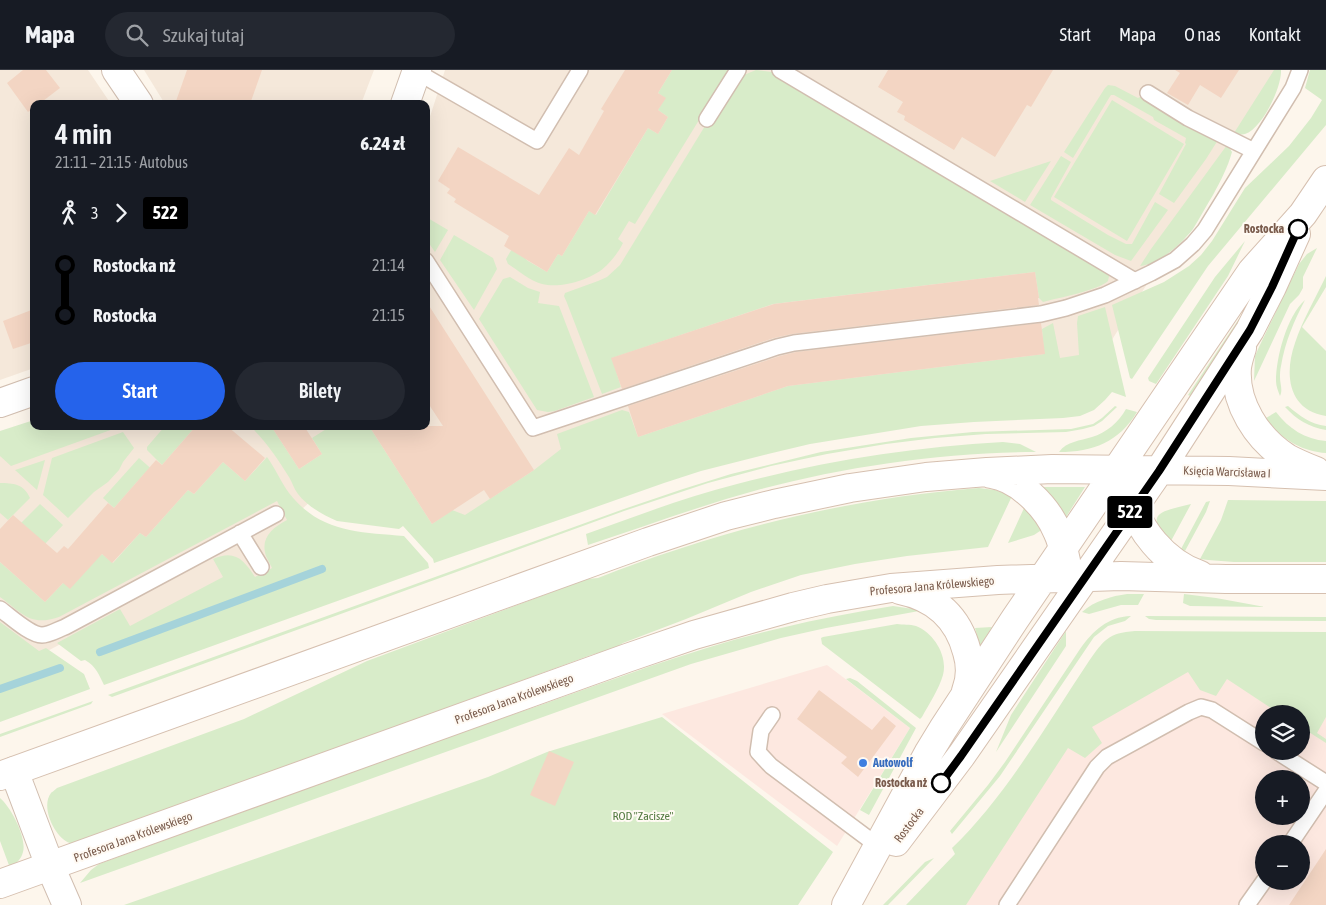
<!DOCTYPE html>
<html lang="pl">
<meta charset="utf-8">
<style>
body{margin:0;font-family:"Asap Condensed",sans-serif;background:#242831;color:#f1f3f6;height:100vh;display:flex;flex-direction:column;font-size:19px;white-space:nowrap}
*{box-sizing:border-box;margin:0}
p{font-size:16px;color:#9ea1a6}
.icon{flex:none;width:28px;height:28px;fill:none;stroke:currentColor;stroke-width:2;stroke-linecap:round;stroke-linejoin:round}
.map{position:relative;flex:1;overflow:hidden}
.panel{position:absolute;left:30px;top:30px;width:400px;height:330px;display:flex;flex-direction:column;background:#171b24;border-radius:10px;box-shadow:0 5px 20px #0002}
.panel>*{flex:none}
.badge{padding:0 10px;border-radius:4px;font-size:18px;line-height:32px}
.tools{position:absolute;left:1255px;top:635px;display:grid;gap:10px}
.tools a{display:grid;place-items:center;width:55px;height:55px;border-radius:50%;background:#171b24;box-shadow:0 5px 20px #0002;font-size:25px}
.map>.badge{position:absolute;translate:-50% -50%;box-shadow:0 0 0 2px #fff}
.legs{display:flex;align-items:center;gap:8px;height:55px;padding:0 25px;font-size:16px}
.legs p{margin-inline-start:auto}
.summary{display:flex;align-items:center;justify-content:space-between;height:85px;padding:0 25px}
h1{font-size:28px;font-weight:600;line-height:38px}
.primary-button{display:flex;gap:10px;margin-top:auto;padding:10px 25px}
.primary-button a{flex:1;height:58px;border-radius:30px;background:#2563eb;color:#fff;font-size:20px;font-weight:600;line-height:58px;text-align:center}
.primary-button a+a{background:#242831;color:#f1f3f6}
ul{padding:0 25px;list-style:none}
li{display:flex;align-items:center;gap:18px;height:50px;font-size:19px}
li i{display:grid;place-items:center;width:8px;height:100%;margin:0 6px;background:currentColor}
li i::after{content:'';width:12px;height:12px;margin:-6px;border:4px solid;border-radius:50%;background:#171b24}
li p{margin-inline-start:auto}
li:first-child i{background:linear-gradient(#0000 50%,currentColor 0)}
li:last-child i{background:linear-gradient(currentColor 50%,#0000 0)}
header{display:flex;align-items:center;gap:30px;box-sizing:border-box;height:70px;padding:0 25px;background:#171b24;border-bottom:1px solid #363941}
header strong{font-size:24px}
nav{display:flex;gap:28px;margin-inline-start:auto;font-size:18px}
.search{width:350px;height:45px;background:#242831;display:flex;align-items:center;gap:12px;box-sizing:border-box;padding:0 18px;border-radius:28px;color:#9ea1a6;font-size:19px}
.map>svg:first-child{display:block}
</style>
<header>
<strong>Mapa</strong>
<div class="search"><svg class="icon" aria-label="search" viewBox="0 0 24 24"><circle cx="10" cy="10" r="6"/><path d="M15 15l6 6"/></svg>Szukaj tutaj</div>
<nav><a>Start</a><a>Mapa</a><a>O nas</a><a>Kontakt</a></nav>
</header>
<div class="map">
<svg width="1326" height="835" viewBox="0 0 1326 835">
<rect width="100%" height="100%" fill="#fdf6ec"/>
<path fill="#f5e8da" d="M0 0H88L111 34H34V298L0 310Z
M144 0H374L361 34H165Z
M445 0H1279L1272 15 1098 292 422 476 355 391 291 449 274 500 130 560H87L40 585 0 609V376L59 356H426V59Z"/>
<path fill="#fde8e0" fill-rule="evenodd" d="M1187 588H1326V835H949L1068 653ZM1264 644H1301V681H1264ZM1264 709H1301V746H1264ZM1264 774H1301V811H1264Z
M827 595 910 658 837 776 662 644Z"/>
<path fill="#d8ecc9" d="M672 0H728L720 16 635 154 629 151 618 169 623 173C619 181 614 188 607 195 594 209 561 219 542 214 530 211 518 200 508 194L506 189 513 177 528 191 547 202 558 184 562 186 589 141 596 145 648 58 658 64 668 47 658 40 665 28 658 23Z
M756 0 772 2 939 103 1107 203 1109 206 1108 211C1099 220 1058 228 1043 232L1039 228 1035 202 773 234 612 288 621 317 602 324 567 233 564 226 565 223 598 211 607 207 620 195 708 51 712 54 744 5Z
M1274 0H1281C1282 17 1262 59 1245 64 1242 65 1237 64 1234 63Z
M1310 0H1326V55L1208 196 1132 309 1130 308 1112 235 1164 212 1189 196 1201 185 1212 171 1245 118 1289 76 1311 48 1322 30 1305 18Z
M1108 15 1115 16 1138 28 1140 27 1185 53 1218 70 1206 89 1174 133 1159 124 1186 74 1185 73 1186 68 1154 50 1153 47 1114 25H1111L1109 28 1073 88 1064 82 1105 18Z
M1112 30 1184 74 1127 171 1054 127Z
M1227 75 1232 82C1228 97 1220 112 1213 125 1206 136 1200 148 1193 159 1181 174 1160 194 1140 196L1151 179Z
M1061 86 1071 92 1051 128V130L1108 165 1126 174H1132L1155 132 1168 140 1131 191 1115 185 1030 135Z
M1051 91 1025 132 990 111Z
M426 147 448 160 435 182 426 169Z
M454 165 493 188 497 199 474 240 440 190Z
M1245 171 1228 206 1156 314 1149 311 1148 308 1215 207Z
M1317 178 1303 207V218L1299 225 1290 234 1254 311 1255 286 1259 277 1299 194 1307 184Z
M1326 206V217L1302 257 1326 281V346C1288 340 1284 304 1295 273 1302 251 1316 227 1326 206Z
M510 207 528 218 540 222 538 233 559 236 594 327 555 341 548 342 537 340 479 249 503 209Z
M1265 210 1193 327 1188 325Z
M1305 230C1294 251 1285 272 1281 296 1280 300 1280 304 1280 307 1280 314 1283 320 1280 326 1278 321 1276 316 1276 311 1276 287 1287 246 1305 230Z
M1105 237 1126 327 1112 322 1105 330 1094 340 1080 346 1063 348 974 352 921 356 810 374 768 384 701 401 664 413 579 443 434 493 433 489 403 456 399 459 337 451C323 445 307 436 298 424 294 419 292 412 289 407 278 389 265 370 250 356H271L299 399 322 384 312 368 331 356H369L432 454 452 440 465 445 534 400 561 379 557 364 622 340 629 342 638 367 788 316 1044 284 1042 259 1053 253 1060 288 1079 285 1077 253 1078 246Z
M1115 336 1117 337 1102 351 1094 356 1083 359 1066 362 986 364 935 368 886 374 827 384 771 396 708 413 624 441 112 627 108 625 624 439 683 419 731 404 821 382 911 368 973 362 1071 359 1093 354 1102 348Z
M1288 336C1300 346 1310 354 1326 356V360C1309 357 1297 350 1285 337Z
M1126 339 1137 342C1119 372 1093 382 1059 382 1067 371 1080 371 1092 367 1106 363 1119 352 1126 339Z
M1276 342C1289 359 1305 369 1326 371V383C1302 382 1279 368 1266 348Z
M34 350V356L119 357 11 396 0 386V361Z
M165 356H196L162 395 147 380V377Z
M123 362 134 378 123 392 119 400 108 412 94 422 68 448 43 425 52 388Z
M1003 372 1020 374 1036 382C946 382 848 396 761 419 702 435 646 456 588 475L586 464C636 446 686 427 737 414 824 391 913 377 1003 372Z
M267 387C275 398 281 412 289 423 320 463 359 462 404 466L428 493 429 498 104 615C99 605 96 596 85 590L81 591 57 573 120 539 130 556 223 507 213 489C235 479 244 490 255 507L272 498C270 494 268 490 266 486 260 468 272 458 287 450L277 431 59 547C30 557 22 543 0 527V492L45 532 63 513 102 484 113 493 140 463 146 467 188 420 194 424 223 392 245 411Z
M139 388 155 402 144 404 114 438 103 428Z
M45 390 37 420 15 400Z
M0 413C13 413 24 414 30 428L8 450 0 443Z
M1041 417H1085L1066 447 1057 434Z
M979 418 995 420 1012 426 988 477 907 486 855 494 801 505 751 522 686 549 623 573 615 578 591 585 78 773C75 773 73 774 70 773 55 768 40 737 51 723 51 723 56 719 57 718L244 649 367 591 587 509 598 508C721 460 848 428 979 418Z
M1228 430 1326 431V492H1234L1208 490 1200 489 1221 450Z
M1210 431 1206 442 1185 481 1181 479 1206 432Z
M40 434 63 455 45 474 16 458Z
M1191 434 1171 471C1140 442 1165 441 1191 434Z
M1025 436 1041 457 1040 461 1034 465 1008 473Z
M1127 524H1144L1138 535H1121L1089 544 1082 542C1094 531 1112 526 1127 524Z
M1184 524 1216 528 1265 537 1190 536 1183 533Z
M893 536 913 539 919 541 826 558 781 568 691 594 80 813 91 800 99 794C245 741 391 686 538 636 618 608 698 577 781 558 818 549 855 542 893 536Z
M1131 546 1125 551 1108 556 1094 567 1000 706 952 764 950 761 988 715 1005 692 1080 579C1093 561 1107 547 1131 546Z
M1145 546 1326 547V551L1156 550 1149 549Z
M0 552 39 581 46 578 84 604 90 619 0 652Z
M897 554C903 555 910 554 916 556 934 563 948 586 943 605 939 619 929 634 922 647L920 649 822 574 821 568 823 567Z
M992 557 980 576 975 558Z
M1066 561V576L996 682 1011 645Z
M1135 561 1326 562V647L1317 663 1326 669V673L1301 657V644H1280L1227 609 1216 626 1200 620 1188 602 1092 657 1102 673 1085 688 1068 678 966 835H906L955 784 952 778C1006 726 1047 654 1089 591 1104 570 1108 563 1135 561Z
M850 608 857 611 916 658 869 745 860 740 910 658 846 609Z
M93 631 91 634 0 667V664Z
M662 647 833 782 798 835H124L488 707 547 682Z
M0 728C11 737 27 768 23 782 21 790 16 793 10 798L0 771Z
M934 788 888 835H883L925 792Z"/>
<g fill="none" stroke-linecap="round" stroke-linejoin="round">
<path stroke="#a5d3da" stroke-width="8" d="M100 582 322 499
M0 619 60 598"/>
</g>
<path fill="#f3d5c3" d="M23 0H46L60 18 39 34H34V38L28 42 7 13Z
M187 0H262L250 34H175Z
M625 0H672L658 23 666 28 658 40 668 47 658 64 648 58 595 145 589 141 562 186 558 184 547 202 504 176 509 166 454 132 456 129 447 123 450 119 438 111 458 77 539 125 569 78 579 85 604 41 601 39Z
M888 0H1053L1031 37 1027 35 995 87 962 67 954 80 904 50 905 46 897 42 903 32 878 17Z
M1175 0H1239L1221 28 1200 15 1188 35 1167 23 1180 3Z
M1035 202 1039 228H1038L1039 235 792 264 774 268 622 319 611 288 774 234Z
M426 231 534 400 490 429 484 420 432 454 369 356H443L426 330Z
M34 239V272L13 279 3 251Z
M1041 253 1045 284 788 316 638 367 628 336 780 286 796 282Z
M196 356H227L265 388 245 411 223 392 194 424 188 420 146 467 140 463 112 493 102 484 70 519 63 513 45 532 0 492V459L13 445 57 483 64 476 68 479 108 433 114 438 156 390 162 395Z
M271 356H304L322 384 299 399Z
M819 620 872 660 884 646 896 656 858 707 841 693 847 687 797 649Z
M549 681 574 692 555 736 530 725Z
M1326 779V835H1289Z"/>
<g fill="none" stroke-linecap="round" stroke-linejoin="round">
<defs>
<path id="lane" d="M780 0 1135 211
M417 2 537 71 580 0
M1148 23 1188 48 1254 81
M707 49 738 0
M426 191 533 358 777 277 794 273 1041 244 1066 238 1105 225 1151 203 1175 190 1193 174 1205 160 1293 18 1300 0
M240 463 261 497
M0 539C10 546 30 565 42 565 49 565 59 559 65 557L276 444
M772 645 761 661 758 682 771 696 878 776
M1276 681 1326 713
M1290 774 1326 721
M1007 835 1097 697 1107 687 1189 642 1201 637 1212 640 1264 673
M1247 835 1264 811"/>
<path id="street" d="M116 0 139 34
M405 34 417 0
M0 333 34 321
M14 701 50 796 67 835"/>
<path id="secondary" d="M1242 278C1240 284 1238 291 1237 297 1234 333 1257 369 1287 388 1296 393 1306 397 1316 401
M991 404C1019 408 1047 437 1057 461 1062 471 1064 481 1066 491
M1129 422C1136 459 1165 493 1200 505
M900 520C935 527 958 547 967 582 971 595 971 608 966 621
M0 706 648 472 726 446 774 434 850 418 926 407 987 402 1052 399 1229 401 1326 406
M896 772 961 686 1159 401 1250 260 1272 217 1296 164
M0 814 627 588 694 565 793 537 827 529 891 518 998 510 1121 506 1226 509H1326
M846 835 929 682 943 659 1015 549 1252 201 1303 144 1326 110"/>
</defs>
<use href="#lane" stroke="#d1beb0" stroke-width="18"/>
<use href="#street" stroke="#d1beb0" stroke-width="30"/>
<use href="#secondary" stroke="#d6c0b0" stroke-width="30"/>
<use href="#lane" stroke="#fff" stroke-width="15"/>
<use href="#street" stroke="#fff" stroke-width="28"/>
<use href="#secondary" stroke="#fff" stroke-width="28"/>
</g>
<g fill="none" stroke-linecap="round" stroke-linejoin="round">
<defs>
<path id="line-1" d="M941 713 961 686 1159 401 1250 260 1272 217 1298 159"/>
</defs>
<use href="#line-1" stroke="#fff" stroke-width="11"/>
<use href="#line-1" stroke="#000" stroke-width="8"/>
</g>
<g fill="#fff" stroke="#000" stroke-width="2.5">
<circle cx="1298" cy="159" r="9"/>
<circle cx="941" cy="713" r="9"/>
</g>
<circle fill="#3f7fe0" stroke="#fffaf3" stroke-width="2" cx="863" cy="693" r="5"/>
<g text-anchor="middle" stroke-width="4" stroke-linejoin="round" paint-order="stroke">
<g font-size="12" font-weight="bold" fill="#7a5c4d" stroke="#fffaf3" text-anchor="end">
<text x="1284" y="163">Rostocka</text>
<text x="927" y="717">Rostocka nż</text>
</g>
<g font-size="12" fill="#7a5c4d" stroke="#fffaf3">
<text transform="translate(1227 402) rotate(2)" y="4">Księcia Warcisława I</text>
<text transform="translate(932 516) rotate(-5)" y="4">Profesora Jana Królewskiego</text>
<text transform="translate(514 629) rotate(-20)" y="4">Profesora Jana Królewskiego</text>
<text transform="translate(909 755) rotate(-53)" y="4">Rostocka</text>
<text transform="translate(133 767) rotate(-20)" y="4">Profesora Jana Królewskiego</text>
</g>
<g font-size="12" font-weight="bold" fill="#366cbe" stroke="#fffaf3" text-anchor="start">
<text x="873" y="697">Autowolf</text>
</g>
<g font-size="12" fill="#537a41" stroke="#fffaf3">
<text x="643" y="750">ROD "Zacisze"</text>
</g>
</g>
</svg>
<div class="tools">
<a><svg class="icon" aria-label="layers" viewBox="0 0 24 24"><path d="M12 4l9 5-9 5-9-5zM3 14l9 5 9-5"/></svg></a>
<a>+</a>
<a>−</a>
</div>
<b class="badge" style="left:1130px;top:442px;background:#000;color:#fff">522</b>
<section class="panel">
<div class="summary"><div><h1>4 min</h1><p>21:11 – 21:15 · Autobus</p></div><b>6.24 zł</b></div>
<div class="legs"><svg class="icon" aria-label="walk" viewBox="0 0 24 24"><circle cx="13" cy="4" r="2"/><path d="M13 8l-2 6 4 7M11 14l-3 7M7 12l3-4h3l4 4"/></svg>3<svg class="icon" aria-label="forward" viewBox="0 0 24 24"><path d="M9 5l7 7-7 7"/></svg><b class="badge" style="background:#000;color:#fff">522</b></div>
<ul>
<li><i style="color:#000"></i><b>Rostocka nż</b><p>21:14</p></li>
<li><i style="color:#000"></i><b>Rostocka</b><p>21:15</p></li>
</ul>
<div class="primary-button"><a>Start</a><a>Bilety</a></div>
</section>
</div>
